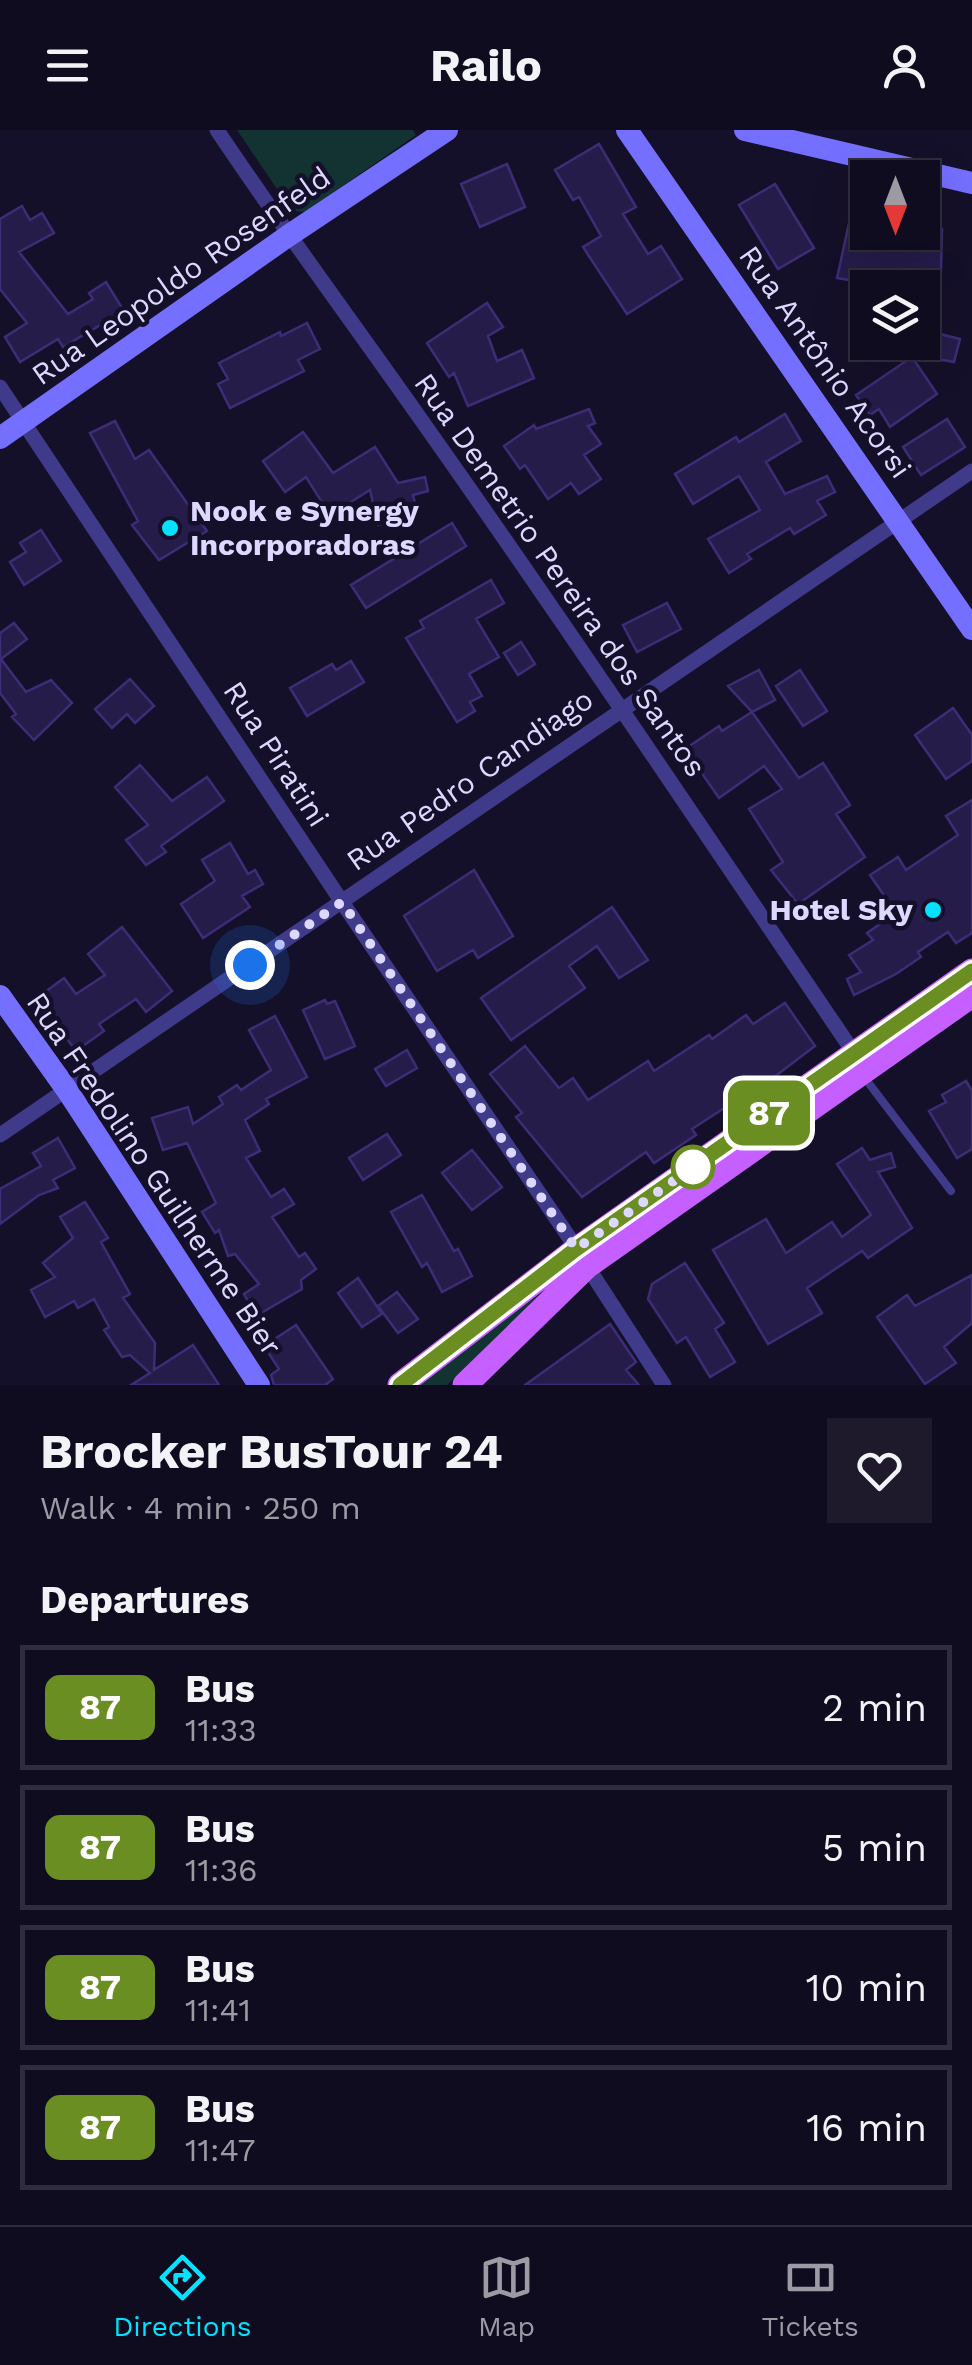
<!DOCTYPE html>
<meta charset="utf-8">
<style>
body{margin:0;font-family:"Work Sans",sans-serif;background:#1e1a2c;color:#f1f3f6;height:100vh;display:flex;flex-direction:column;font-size:38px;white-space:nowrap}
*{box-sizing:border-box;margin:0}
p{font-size:32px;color:#9c9ba4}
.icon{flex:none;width:55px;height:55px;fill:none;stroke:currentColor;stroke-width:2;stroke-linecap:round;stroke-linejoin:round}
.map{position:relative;height:1255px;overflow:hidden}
.side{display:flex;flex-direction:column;background:#100c1f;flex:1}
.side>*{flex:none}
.badge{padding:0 20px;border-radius:15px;font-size:35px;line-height:65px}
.needle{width:65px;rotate:180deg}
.tools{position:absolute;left:850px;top:30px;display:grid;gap:20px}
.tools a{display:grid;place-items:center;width:90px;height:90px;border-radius:0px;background:#100c1f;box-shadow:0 10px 40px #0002,0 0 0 2px #302c3d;font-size:50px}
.you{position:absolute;width:50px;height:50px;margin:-25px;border:8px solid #fff;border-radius:50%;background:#1a73e8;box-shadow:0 0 0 15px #1a73e833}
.map>.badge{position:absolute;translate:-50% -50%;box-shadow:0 0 0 5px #fff}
h2{padding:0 40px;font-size:38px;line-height:90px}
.round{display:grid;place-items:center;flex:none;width:105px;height:105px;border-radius:0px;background:#1e1a2c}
.summary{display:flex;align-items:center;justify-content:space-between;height:170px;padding:0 40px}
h1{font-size:48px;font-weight:700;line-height:75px}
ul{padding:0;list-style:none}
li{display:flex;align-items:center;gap:30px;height:125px;margin:0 20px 15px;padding:0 20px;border:5px solid #302c3d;border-radius:0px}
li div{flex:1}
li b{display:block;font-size:38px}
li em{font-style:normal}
li .badge{min-width:110px;font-weight:700;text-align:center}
header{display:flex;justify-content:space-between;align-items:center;height:130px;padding:0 40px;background:#100c1f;font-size:45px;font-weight:700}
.tabs{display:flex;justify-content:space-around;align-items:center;height:140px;border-top:2px solid #302c3d;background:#100c1f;font-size:28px;color:#9c9ba4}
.tabs a{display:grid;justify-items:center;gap:5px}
.tabs .current{color:#04e2ff}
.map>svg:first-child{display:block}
</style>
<header><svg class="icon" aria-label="menu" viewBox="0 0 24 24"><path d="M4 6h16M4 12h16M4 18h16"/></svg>Railo<svg class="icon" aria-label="person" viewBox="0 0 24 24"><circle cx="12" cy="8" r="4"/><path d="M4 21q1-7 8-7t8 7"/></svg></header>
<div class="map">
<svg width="972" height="1255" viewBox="0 0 972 1255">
<rect width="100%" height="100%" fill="#151029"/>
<path fill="#133333" d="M237 0H413L416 5 305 82 292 81Z
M553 1157 555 1159 447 1255H408L472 1207Z"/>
<path fill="#261c4a" stroke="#3d2d77" stroke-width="2.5" d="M599 14 636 77 623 84 648 124 661 116 682 149 627 184 583 117 601 106 579 67 573 70 555 40Z
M507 34 525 77 480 97 461 54Z
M775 54 814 118 778 139 739 75Z
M855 66 868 69V102H922V99H942L941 140 900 139 896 158 837 148Z
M22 76 30 90 42 83 54 103 19 122 68 184 93 169 89 163 106 152 124 181 63 217 58 209 20 232 5 207 27 193 0 159V89Z
M487 173 503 197 488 206 497 231 522 220 534 248 468 276 454 243 449 247 427 213Z
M307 193 320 219 298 230 304 241 230 278 218 254 228 249 219 233 280 202 281 206Z
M936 203 960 209 954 232 887 220 888 212H922V208L934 210Z
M912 227 937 264 890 297 879 279 870 285 856 265Z
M589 279 595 293 588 296 601 314 584 325 601 349 579 364 571 353 548 369 525 335 520 339 504 316 534 295 536 299Z
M785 284 801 311 766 332 785 364 827 346 835 362 817 371 826 385 794 404 790 398 747 424 751 429 729 443 708 409 760 380 739 346 693 374 675 344 736 307 739 312Z
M947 289 965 317 921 345 903 317Z
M115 291 135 329 149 320 207 401 159 430 132 395 138 391 90 303Z
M303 302 333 343 375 317 398 353 425 347 428 361 413 365 418 385 378 395 370 360 330 385 306 347 285 362 263 331Z
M452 393 466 416 366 478 351 455Z
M41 400 61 431 24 455 10 432 26 422 20 413Z
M491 450 504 473 476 489 499 527 469 544 482 566 470 572 475 581 457 592 406 508 424 498 420 491Z
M667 473 681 499 637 522 623 495Z
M14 493 27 509 1 529 26 562 51 550 72 573 34 610 12 587 16 584 0 563V503Z
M521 512 535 534 518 545 504 523Z
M351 531 364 552 307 586 290 558 332 534 336 540Z
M759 540 775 570 752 582 728 556Z
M800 540 827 581 803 596 776 556Z
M130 549 154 576 135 593 127 584 112 598 95 579Z
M953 578 972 605V631L946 649 915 605Z
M752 582 799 648 823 633 850 675 836 684 865 727 798 774 771 740 783 732 749 679 782 659 764 636 719 668 685 619 719 596 722 601Z
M140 635 172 671 207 647 224 671 161 716 166 722 146 735 126 710 148 695 115 657Z
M972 670V803L956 813 948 802 918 822 921 827 896 844 854 865 847 849 861 842 849 825 873 810 867 803 896 783 870 745 898 727 906 740 958 705 946 686Z
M230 713 248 744 255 740 263 754 242 766 250 777 203 808 181 774 215 751 202 730Z
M474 740 513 806 478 828 473 820 437 841 404 786Z
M612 777 648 830 619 848 597 816 569 836 585 858 511 910 481 868Z
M122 797 172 861 146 882 136 869 99 894 104 901 76 921 49 885 43 889 30 873 64 848 76 864 105 845 88 824Z
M325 870 327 874 335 871 355 916 325 929 303 880Z
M785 873 815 916 757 960 755 958 692 999 696 1005 654 1033 646 1022 582 1067 516 987 522 983 490 944 525 916 559 958 573 948 588 970 648 931 654 941 709 905 712 909 746 885 753 894Z
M275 886 307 947 266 969 269 974 245 990 260 1021 246 1028 271 1067 284 1059 294 1074 272 1087 299 1127 305 1123 316 1139 301 1150 302 1159 256 1186 244 1164 259 1154 235 1124 228 1126 219 1100 215 1103 202 1082 216 1073 187 1013 163 1020 152 988 188 977 193 994 223 974 219 967 237 955 241 960 271 940 249 900Z
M407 920 417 938 386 956 375 939Z
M966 951 972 961V1019L957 1028 929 981 946 972 942 965Z
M387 1004 401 1025 363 1050 349 1028Z
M58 1008 75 1038 53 1050 58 1058 39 1065 0 1094V1059L41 1036 33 1023Z
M862 1018 870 1030 891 1023 895 1037 878 1042 912 1098 868 1128 862 1121 807 1158 822 1183 768 1214 713 1120 766 1089 786 1123 832 1092 842 1107 871 1085 837 1034Z
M472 1020 502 1057 472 1080 442 1043Z
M422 1065 454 1121 458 1119 472 1146 442 1162 427 1133 422 1137 391 1082Z
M85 1072 108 1108 101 1112 130 1164 123 1168 155 1213 154 1240 193 1215 219 1255H131L150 1243 130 1225 122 1227 104 1200 109 1197 94 1169 78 1178 74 1171 45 1187 31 1160 55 1147 43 1133 73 1108 60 1087Z
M685 1133 724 1193 715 1199 735 1232 710 1247 686 1207 677 1213 648 1169 652 1154Z
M972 1145V1193L944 1217 956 1233 925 1254 877 1187 907 1165 915 1176Z
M358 1148 382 1184 362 1197 338 1163Z
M397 1162 418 1189 398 1203 378 1176Z
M610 1194 636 1232 626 1240 639 1255H525Z
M296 1195 333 1249 325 1255H274L271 1245 279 1239 264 1216Z"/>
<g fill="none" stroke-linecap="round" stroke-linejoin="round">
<path stroke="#3f3a89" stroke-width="8" d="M864 947 951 1061"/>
<path stroke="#3f3a89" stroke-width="15" d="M217 0C283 99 354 194 422 291 569 499 711 712 854 923
M0 257 342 772 577 1119
M0 1005 972 341
M587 1136 664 1255"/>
<path stroke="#756fff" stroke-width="22" d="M627 0 972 499
M745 0 972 53
M0 308 288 106 447 0
M0 866 67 960 259 1255"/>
<path stroke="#c65fff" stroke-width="25" d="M400 1255 577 1119 972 841
M465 1255 587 1136 972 865"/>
</g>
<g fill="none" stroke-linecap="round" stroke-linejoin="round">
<defs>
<path id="line" d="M400 1255 576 1119 972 841"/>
</defs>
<use href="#line" stroke="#fff" stroke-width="22"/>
<use href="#line" stroke="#6b8e23" stroke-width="15"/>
<path stroke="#ddd8ff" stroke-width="10" stroke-dasharray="0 18" d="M250 835 342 772 576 1119 698 1034 693 1037"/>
</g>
<g fill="#04e2ff" stroke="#151029" stroke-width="4">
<circle cx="170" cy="398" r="10"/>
<circle cx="933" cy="780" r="10"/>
</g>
<circle fill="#fff" stroke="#6b8e23" stroke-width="5" cx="693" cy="1037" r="20"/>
<g text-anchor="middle" stroke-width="9" stroke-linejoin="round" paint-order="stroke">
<g font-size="30" fill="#ddd8ff" stroke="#151029">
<text transform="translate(181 146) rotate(-35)" y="10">Rua Leopoldo Rosenfeld</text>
<text transform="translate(825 232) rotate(55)" y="10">Rua Antônio Acorsi</text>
<text transform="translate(560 445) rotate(55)" y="10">Rua Demetrio Pereira dos Santos</text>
<text transform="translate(276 624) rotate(57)" y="10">Rua Piratini</text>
<text transform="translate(470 650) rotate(-35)" y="10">Rua Pedro Candiago</text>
<text transform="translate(154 1044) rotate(56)" y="10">Rua Fredolino Guilherme Bier</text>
</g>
<g font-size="30" font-weight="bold" fill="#ddd8ff" stroke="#151029" text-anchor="start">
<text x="190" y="391">Nook e Synergy<tspan x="190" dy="34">Incorporadoras</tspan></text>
<text x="913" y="790" text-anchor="end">Hotel Sky</text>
</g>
</g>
</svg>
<div class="tools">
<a><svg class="needle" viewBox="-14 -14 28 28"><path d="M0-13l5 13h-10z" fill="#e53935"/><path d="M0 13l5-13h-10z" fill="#9c9ba4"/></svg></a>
<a><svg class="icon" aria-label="layers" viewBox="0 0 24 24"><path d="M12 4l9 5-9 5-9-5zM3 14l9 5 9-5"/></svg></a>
</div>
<div class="you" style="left:250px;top:835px"></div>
<b class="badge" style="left:769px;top:983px;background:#6b8e23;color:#fff">87</b>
</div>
<section class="side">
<div class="summary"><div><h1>Brocker BusTour 24</h1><p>Walk · 4 min · 250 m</p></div><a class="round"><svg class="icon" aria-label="heart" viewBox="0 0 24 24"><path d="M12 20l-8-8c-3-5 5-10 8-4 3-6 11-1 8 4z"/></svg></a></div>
<h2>Departures</h2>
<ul>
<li><span class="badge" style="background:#6b8e23;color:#fff">87</span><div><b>Bus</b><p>11:33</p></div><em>2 min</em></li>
<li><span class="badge" style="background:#6b8e23;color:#fff">87</span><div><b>Bus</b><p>11:36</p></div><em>5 min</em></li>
<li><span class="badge" style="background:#6b8e23;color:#fff">87</span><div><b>Bus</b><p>11:41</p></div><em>10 min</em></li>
<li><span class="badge" style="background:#6b8e23;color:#fff">87</span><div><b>Bus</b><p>11:47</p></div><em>16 min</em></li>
</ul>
</section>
<nav class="tabs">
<a class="current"><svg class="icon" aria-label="directions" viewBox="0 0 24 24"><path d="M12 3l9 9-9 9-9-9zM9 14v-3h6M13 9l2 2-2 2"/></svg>Directions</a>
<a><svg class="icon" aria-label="map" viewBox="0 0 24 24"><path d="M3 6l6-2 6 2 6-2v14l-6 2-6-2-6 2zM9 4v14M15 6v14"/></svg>Map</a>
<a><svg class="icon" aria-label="tickets" viewBox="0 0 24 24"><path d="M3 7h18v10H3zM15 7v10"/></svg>Tickets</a>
</nav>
